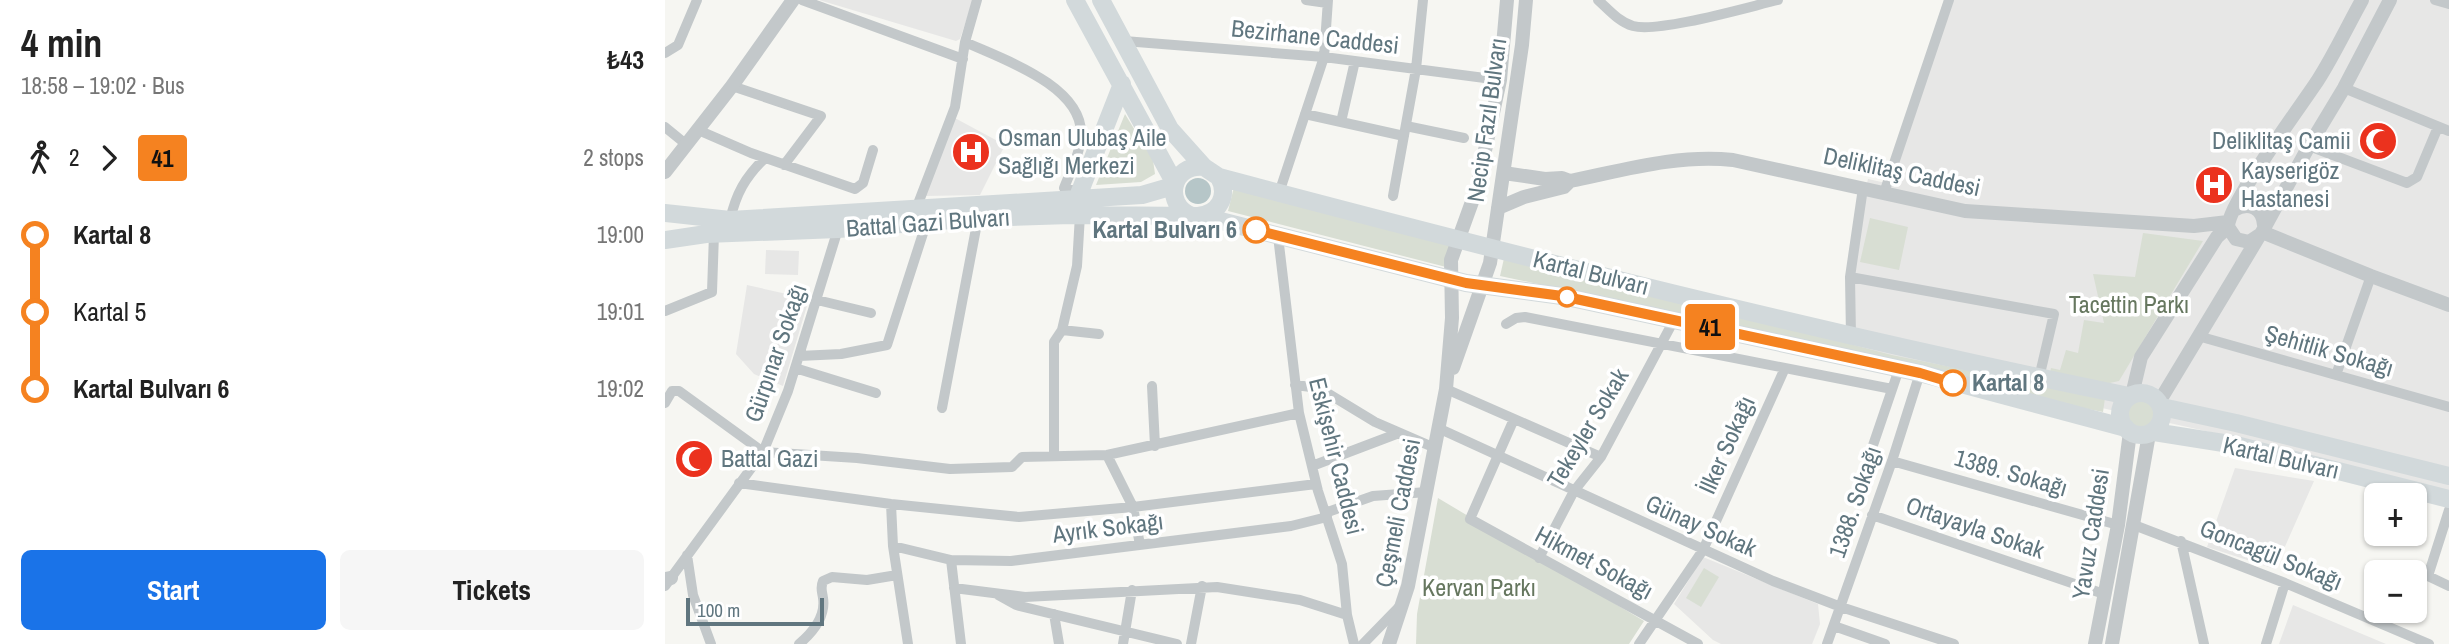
<!DOCTYPE html>
<meta charset="utf-8">
<style>
body{margin:0;font-family:"Archivo Narrow",sans-serif;background:#f6f6f6;color:#222;height:100vh;display:flex;flex-direction:column;font-size:26px;white-space:nowrap}
*{box-sizing:border-box;margin:0}
p{font-size:23px;color:#767676}
.icon{flex:none;width:38px;height:38px;fill:none;stroke:currentColor;stroke-width:2;stroke-linecap:round;stroke-linejoin:round}
.map{position:relative;flex:1;overflow:hidden}
.sheet{display:flex;flex-direction:column;background:#fff;width:665px}
.sheet>*{flex:none}
.badge{padding:0 14px;border-radius:5px;font-size:24px;line-height:46px}
.buttons{position:absolute;left:1699px;top:483px;display:grid;gap:14px}
.buttons a{display:grid;place-items:center;width:63px;height:63px;border-radius:10px;background:#fff;box-shadow:0 2px 5px #0004;font-size:35px}
.scale{position:absolute;left:21px;bottom:18px;width:138px;box-sizing:border-box;padding-left:7px;border:4px solid #60767f;border-top:0;font-size:19px;line-height:24px;white-space:nowrap;color:#60767f;-webkit-text-stroke:5px #fff;paint-order:stroke}
.map>.badge{position:absolute;translate:-50% -50%;box-shadow:0 0 0 4px #fff}
.legs{display:flex;align-items:center;gap:10px;height:77px;padding:0 21px;font-size:23px}
.legs p{margin-inline-start:auto}
.headline{display:flex;align-items:center;justify-content:space-between;height:119px;padding:0 21px}
h1{font-size:38px;font-weight:800;line-height:52px}
.button{display:flex;gap:14px;margin-top:auto;padding:14px 21px}
.button a{flex:1;height:80px;border-radius:10px;background:#1a73e8;color:#fff;font-size:28px;font-weight:800;line-height:80px;text-align:center}
.button a+a{background:#f6f6f6;color:#222}
ul{padding:0 21px;list-style:none}
li{display:flex;align-items:center;gap:24px;height:77px;font-size:26px}
li i{display:grid;place-items:center;width:10px;height:100%;margin:0 9px;background:currentColor}
li i::after{content:'';width:18px;height:18px;margin:-9px;border:5px solid;border-radius:50%;background:#fff}
li p{margin-inline-start:auto}
li:first-child i{background:linear-gradient(#0000 50%,currentColor 0)}
li:last-child i{background:linear-gradient(currentColor 50%,#0000 0)}
main{display:flex;flex:1;min-height:0}
.map>svg:first-child{display:block}
</style>
<main>
<section class="sheet">
<div class="headline"><div><h1>4 min</h1><p>18:58 – 19:02 · Bus</p></div><b>₺43</b></div>
<div class="legs"><svg class="icon" aria-label="walk" viewBox="0 0 24 24"><circle cx="13" cy="4" r="2"/><path d="M13 8l-2 6 4 7M11 14l-3 7M7 12l3-4h3l4 4"/></svg>2<svg class="icon" aria-label="forward" viewBox="0 0 24 24"><path d="M9 5l7 7-7 7"/></svg><b class="badge" style="background:#f58220;color:#111">41</b><p>2 stops</p></div>
<ul>
<li><i style="color:#f58220"></i><b>Kartal 8</b><p>19:00</p></li>
<li><i style="color:#f58220"></i><span>Kartal 5</span><p>19:01</p></li>
<li><i style="color:#f58220"></i><b>Kartal Bulvarı 6</b><p>19:02</p></li>
</ul>
<div class="button"><a>Start</a><a>Tickets</a></div>
</section>
<div class="map">
<svg width="1784" height="644" viewBox="0 0 1784 644">
<rect width="100%" height="100%" fill="#f6f6f2"/>
<path fill="#e7e7e6" d="M154 0H308L295 39 291 41Z
M1279 0H1784V492L1572 438 1180 351 1183 264 1203 179 1221 183Z
M288 117 340 145 315 195 260 196Z
M101 250 134 251 133 275 100 274Z
M82 285 144 299 118 386 89 374 71 354Z
M1570 468 1649 481 1610 569 1542 547Z
M1038 557 1153 604 1155 624 1147 644H1056L1048 640 1009 604Z
M1628 605 1721 644H1614Z"/>
<path fill="#d8ded3" d="M460 114 488 160 490 174 476 182 431 185Z
M569 187 785 242 781 267 563 211Z
M1205 218 1243 227 1234 270 1195 262Z
M1478 233 1538 241 1454 381 1440 384 1384 377 1386 368 1395 370 1401 350 1413 353 1419 320 1439 323 1428 274 1470 277Z
M840 254 1227 355 1440 398 1438 412 1341 393 1074 326 835 276Z
M1461 414a15 15 0 1 1 30 0a15 15 0 1 1-30 0Z
M773 498 979 621 964 644H751L752 614Z
M1039 568 1054 577 1036 607 1021 598Z"/>
<path fill="#b6c6c8" d="M520 191a13 13 0 1 1 26 0a13 13 0 1 1-26 0Z"/>
<g fill="none" stroke-linecap="round" stroke-linejoin="round">
<path stroke="#c3c8ca" stroke-width="10" d="M137 0 298 59
M641 0 662 3
M933 0C944 10 954 22 968 26 994 33 1083 7 1113 0
M1770 0 1784 4
M459 41 659 57 835 80
M300 42C337 59 419 86 416 136 415 154 405 172 399 188L415 192
M0 53 13 45 32 0
M67 86 156 116 119 165
M1679 88 1784 131
M640 114 739 136
M676 122 690 61
M741 126 799 138
M0 127 22 145
M33 130 86 153 190 189 198 183 208 150
M1644 146 1742 183 1752 177 1773 127
M614 193 659 57 663 0
M1219 193 1284 0
M728 196 751 69 758 0
M251 209 290 107 300 42 312 0
M65 220C71 194 80 177 100 158
M613 236 634 413 653 491 677 564 682 615 689 644
M1185 277 1389 314 1374 378
M152 300 206 313
M0 311 47 292 49 234
M841 324 851 318 860 317 1227 389
M397 330 434 334
M1186 336 1185 277 1198 188
M1533 336 1784 407
M134 356 176 354 222 345 262 221
M130 368 211 393
M1671 375 1706 276
M630 385 654 388 710 422 770 448
M487 386 490 446
M781 389 936 457
M0 403 7 391H14L98 452 192 458 285 469 347 467 357 457 442 455 634 413
M277 408 313 218
M849 419 805 519 1033 644
M773 428 1108 581 1176 607 1289 644
M442 455 468 507 475 545
M389 456V342L397 330 412 266 415 215
M1204 457 1234 369
M1227 461 1453 525
M647 466 734 433
M74 483 226 504 354 517 468 507 651 484
M226 504 228 546 243 644
M1784 510 1763 576 1784 586
M660 513 708 496 762 492
M1207 515 1439 594
M1469 525 1620 583 1764 644
M1516 541 1539 644
M228 546 286 560 346 561 626 526 662 517
M22 555 28 595 46 644
M874 558 909 491 936 457 1009 320
M286 560 296 644
M0 586 98 452 123 391 173 229
M289 588 360 597 552 587 635 600 682 615
M333 595 351 605 512 644
M389 614 394 644
M1169 626 1220 644
M134 644C147 633 161 617 158 598 157 590 155 588 158 581L167 577 202 580 232 575
M458 644 467 590
M526 644 537 586
M698 644 735 606
M974 644 1038 550 1120 368
M1162 644 1227 461 1255 373
M1601 644 1620 583"/>
<path stroke="#c3c8ca" stroke-width="14" d="M1697 0C1682 27 1669 55 1653 80 1636 106 1563 204 1563 227L1571 239 1584 242 1596 234 1644 146 1679 88 1725 0
M0 172 67 86 128 0
M839 173 880 179 897 178 905 181
M833 208 859 197 899 187 905 181C959 170 1013 154 1068 160L1300 211 1529 226 1563 222
M1569 210C1584 201 1598 208 1599 225
M1597 232 1706 276 1784 305
M788 368 825 263 857 45 861 0
M1467 395 1476 357 1552 237 1563 227
M1494 402 1593 238
M0 579 6 578
M724 644 743 586 781 389 787 318 786 260 812 188 835 80 842 0
M1430 644 1453 525 1465 432
M1447 644 1484 434"/>
<path stroke="#d2d9db" stroke-width="18" d="M410 0 509 182
M436 0 505 129 539 167
M554 177C856 257 1158 334 1464 396
M412 199 457 84
M0 213 65 220 477 195 508 186
M536 216 801 283 897 296 1255 373 1461 428
M0 240 41 234 173 229 313 218 405 215 533 216C554 214 564 196 554 177L539 167C507 163 497 204 527 216
M1455 414a21 21 0 1 1 42 0a21 21 0 1 1-42 0Z
M1497 407 1571 423 1784 476
M1489 432 1571 445 1784 499"/>
</g>
<g fill="none" stroke-linecap="round" stroke-linejoin="round">
<defs>
<path id="line-1" d="M591 230 801 283 897 296 1255 373 1288 383"/>
</defs>
<use href="#line-1" stroke="#fff" stroke-width="16"/>
<use href="#line-1" stroke="#f58220" stroke-width="10"/>
</g>
<defs>
<symbol id="mosque-disc" viewBox="-11 -11 22 22"><circle r="9.5" fill="#eb321e" stroke="#fff"/><path d="M3.5-4.9A6 6 0 1 0 3.5 4.9A5 5 0 1 1 3.5-4.9Z" fill="#fff"/></symbol>
<symbol id="hospital-disc" viewBox="-11 -11 22 22"><circle r="9.5" fill="#eb321e" stroke="#fff"/><path d="M-5-5h3v3.5h4V-5h3V5h-3V1.5h-4V5h-3Z" fill="#fff"/></symbol>
</defs>
<g fill-rule="evenodd">
<use href="#mosque-disc" x="1691" y="119" width="44" height="44"/>
<use href="#hospital-disc" x="284" y="130" width="44" height="44"/>
<use href="#hospital-disc" x="1527" y="163" width="44" height="44"/>
<use href="#mosque-disc" x="7" y="437" width="44" height="44"/>
</g>
<g fill="#fff" stroke="#f58220" stroke-width="3.5">
<circle cx="591" cy="230" r="12"/>
<circle cx="902" cy="297" r="9"/>
<circle cx="1288" cy="383" r="12"/>
</g>
<g text-anchor="middle" stroke-width="7" stroke-linejoin="round" paint-order="stroke">
<g font-size="24" fill="#60767f" stroke="#fff">
<text transform="translate(650 37) rotate(6)" y="8">Bezirhane Caddesi</text>
<text transform="translate(822 120) rotate(-82)" y="8">Necip Fazıl Bulvarı</text>
<text transform="translate(1237 172) rotate(12)" y="8">Deliklitaş Caddesi</text>
<text transform="translate(263 223) rotate(-4)" y="8">Battal Gazi Bulvarı</text>
<text transform="translate(926 273) rotate(14)" y="8">Kartal Bulvarı</text>
<text transform="translate(1664 351) rotate(16)" y="8">Şehitlik Sokağı</text>
<text transform="translate(111 353) rotate(-71)" y="8">Gürpınar Sokağı</text>
<text transform="translate(923 428) rotate(-59)" y="8">Tekeyler Sokak</text>
<text transform="translate(1062 445) rotate(-66)" y="8">İlker Sokağı</text>
<text transform="translate(671 456) rotate(76)" y="8">Eskişehir Caddesi</text>
<text transform="translate(1616 458) rotate(13)" y="8">Kartal Bulvarı</text>
<text transform="translate(1346 473) rotate(16)" y="8">1389. Sokağı</text>
<text transform="translate(1190 502) rotate(-71)" y="8">1388. Sokağı</text>
<text transform="translate(733 513) rotate(-79)" y="8">Çeşmeli Caddesi</text>
<text transform="translate(1036 526) rotate(24)" y="8">Günay Sokak</text>
<text transform="translate(443 528) rotate(-7)" y="8">Ayrık Sokağı</text>
<text transform="translate(1310 528) rotate(19)" y="8">Ortayayla Sokak</text>
<text transform="translate(1426 534) rotate(-81)" y="8">Yavuz Caddesi</text>
<text transform="translate(1606 555) rotate(22)" y="8">Goncagül Sokağı</text>
<text transform="translate(929 563) rotate(28)" y="8">Hikmet Sokağı</text>
</g>
<g font-size="24" fill="#60767f" stroke="#fff" text-anchor="start">
<text x="333" y="146">Osman Ulubaş Aile<tspan x="333" dy="28">Sağlığı Merkezi</tspan></text>
<text x="1686" y="149" text-anchor="end">Deliklitaş Camii</text>
<text x="1576" y="179">Kayserigöz<tspan x="1576" dy="28">Hastanesi</tspan></text>
<text x="56" y="467">Battal Gazi</text>
</g>
<g font-size="24" font-weight="bold" fill="#60767f" stroke="#fff" text-anchor="end">
<text x="572" y="238">Kartal Bulvarı 6</text>
<text x="1307" y="391" text-anchor="start">Kartal 8</text>
</g>
<g font-size="24" fill="#66775f" stroke="#fff">
<text x="1464" y="313">Tacettin Parkı</text>
<text x="814" y="596">Kervan Parkı</text>
</g>
</g>
</svg>
<div class="buttons">
<a>+</a>
<a>−</a>
</div>
<div class="scale">100 m</div>
<b class="badge" style="left:1045px;top:327px;background:#f58220;color:#111">41</b>
</div>
</main>
